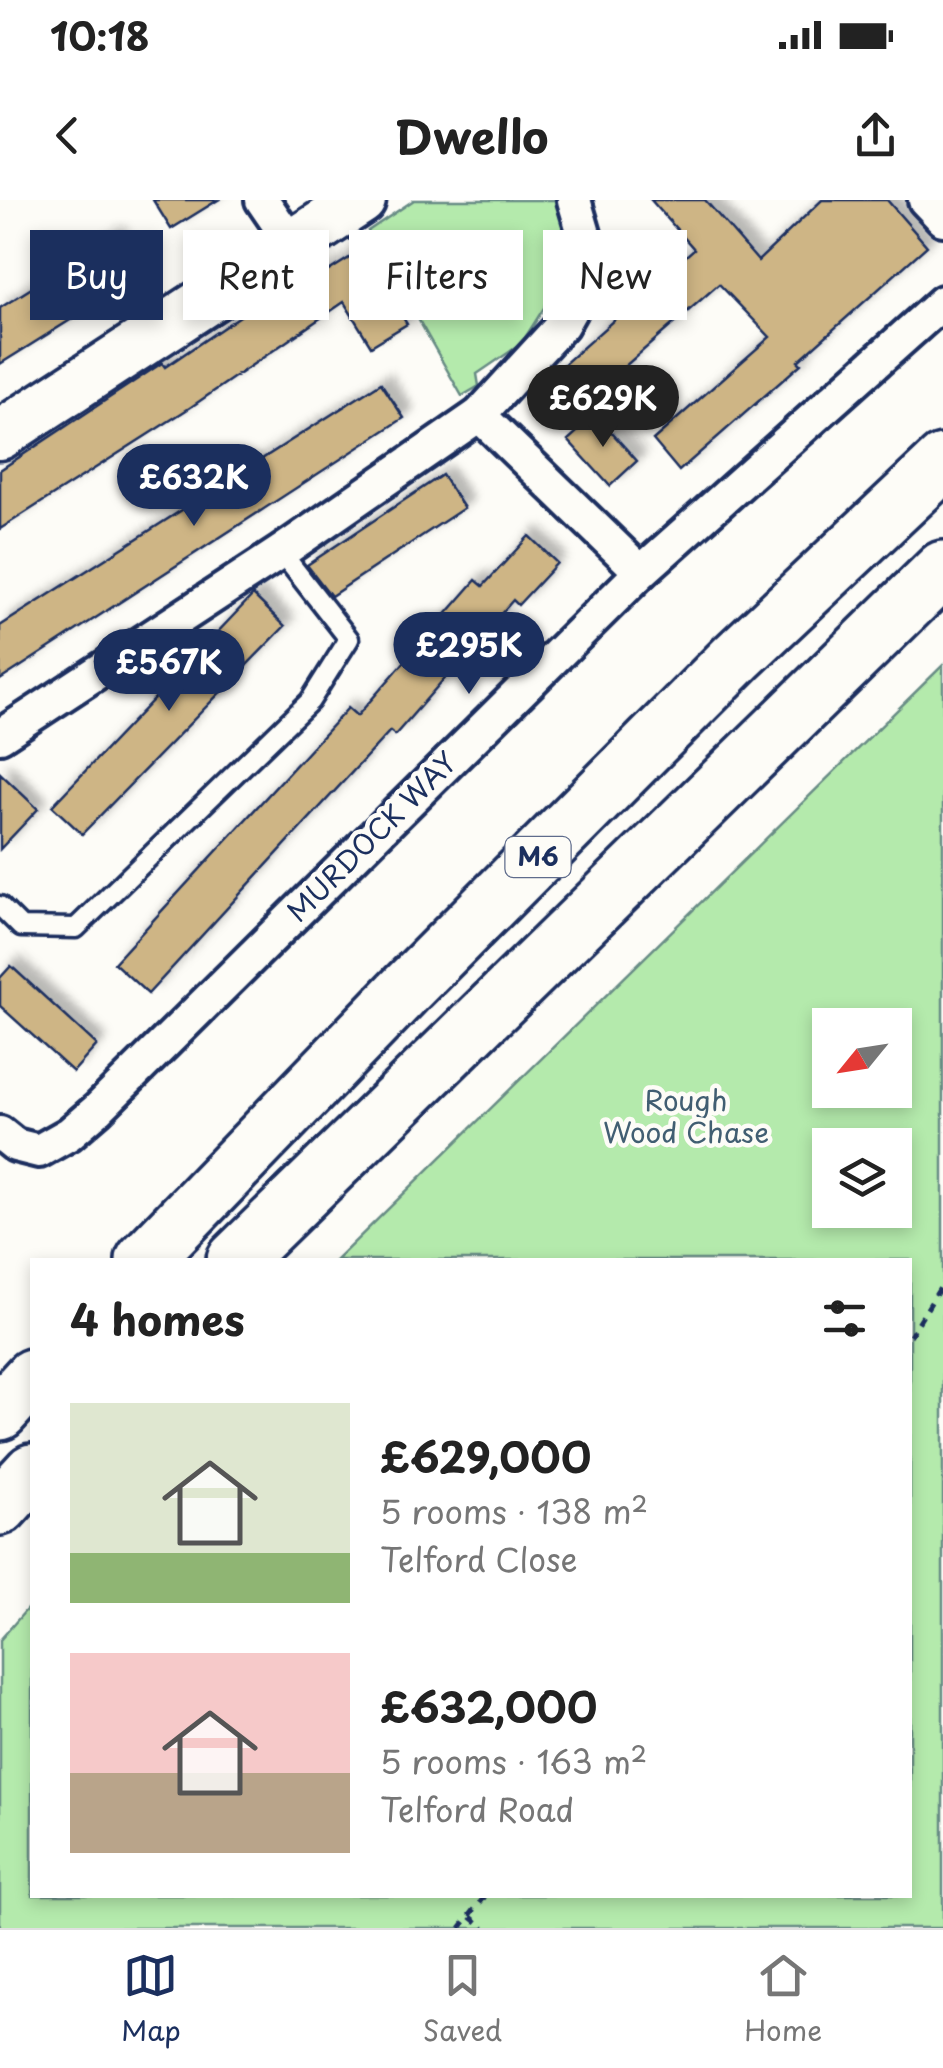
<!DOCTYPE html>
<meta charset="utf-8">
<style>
:root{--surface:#fff;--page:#f6f6f6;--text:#222;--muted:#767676;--line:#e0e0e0;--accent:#1b2f5e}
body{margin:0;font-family:"Playpen Sans",sans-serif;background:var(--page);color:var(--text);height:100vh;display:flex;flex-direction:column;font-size:38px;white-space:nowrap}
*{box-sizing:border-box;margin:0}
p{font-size:32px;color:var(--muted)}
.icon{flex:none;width:55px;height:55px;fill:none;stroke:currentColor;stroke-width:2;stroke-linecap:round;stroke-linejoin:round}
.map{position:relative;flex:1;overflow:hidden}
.panel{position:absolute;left:30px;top:1058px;width:882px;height:640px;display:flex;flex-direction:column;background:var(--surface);border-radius:0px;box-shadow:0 5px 15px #0003}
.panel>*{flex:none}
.guide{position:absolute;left:30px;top:30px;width:885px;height:90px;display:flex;gap:20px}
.needle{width:65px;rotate:240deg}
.buttons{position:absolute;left:812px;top:808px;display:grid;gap:20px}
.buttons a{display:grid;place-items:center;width:100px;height:100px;border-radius:0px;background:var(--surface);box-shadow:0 5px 15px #0003;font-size:50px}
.price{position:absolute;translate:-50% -85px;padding:0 22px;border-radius:35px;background:var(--accent);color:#fff;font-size:32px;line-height:65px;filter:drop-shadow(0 2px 5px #0008)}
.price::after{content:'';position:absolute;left:50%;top:60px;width:30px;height:22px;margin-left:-15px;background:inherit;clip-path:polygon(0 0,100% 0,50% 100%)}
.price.active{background:#222;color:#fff}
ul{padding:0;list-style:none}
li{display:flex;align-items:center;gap:30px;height:250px;padding:0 40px}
li span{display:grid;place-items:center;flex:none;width:280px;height:200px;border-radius:0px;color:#555}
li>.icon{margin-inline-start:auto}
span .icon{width:120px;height:120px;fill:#fffc;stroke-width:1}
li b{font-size:42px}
h2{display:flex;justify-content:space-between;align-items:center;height:120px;padding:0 40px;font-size:42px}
.tag{padding:0 35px;border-radius:0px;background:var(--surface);box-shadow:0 5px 15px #0003;font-size:35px;line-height:90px}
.tag.active{background:var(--accent);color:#fff}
.status{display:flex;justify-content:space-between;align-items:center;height:70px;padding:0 50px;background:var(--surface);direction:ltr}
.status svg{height:28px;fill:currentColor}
header{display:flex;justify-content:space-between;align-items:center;height:130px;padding:0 40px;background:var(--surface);font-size:45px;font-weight:700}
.menu{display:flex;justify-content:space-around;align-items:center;height:140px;border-top:2px solid var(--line);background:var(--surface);font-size:28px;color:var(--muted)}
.menu a{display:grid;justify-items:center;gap:5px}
.menu .active{color:var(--accent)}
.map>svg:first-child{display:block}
.green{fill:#b4eaac;stroke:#688c85;stroke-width:2.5;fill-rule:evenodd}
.building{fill:#ceb585;stroke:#1b2f5e;stroke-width:2.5;filter:url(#shadow)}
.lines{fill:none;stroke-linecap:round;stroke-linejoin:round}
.lane-casing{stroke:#1b2f5e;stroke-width:25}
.street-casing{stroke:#1b2f5e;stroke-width:40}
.secondary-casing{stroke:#1b2f5e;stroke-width:55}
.highway-casing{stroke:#1b2f5e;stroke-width:62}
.path{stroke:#1b2f5e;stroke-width:5;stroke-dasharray:8 8;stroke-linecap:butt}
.lane{stroke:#fdfcf7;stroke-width:18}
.street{stroke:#fdfcf7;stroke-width:32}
.secondary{stroke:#fdfcf7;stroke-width:48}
.highway{stroke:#fdfcf7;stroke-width:55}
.labels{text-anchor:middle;stroke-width:9;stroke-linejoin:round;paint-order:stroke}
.shield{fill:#fdfcf7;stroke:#5f6c8c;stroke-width:2.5}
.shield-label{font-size:25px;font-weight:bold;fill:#1b2f5e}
.street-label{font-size:28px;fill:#1b2f5e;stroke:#fdfcf7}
.park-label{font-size:28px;fill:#415e72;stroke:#fdfcf7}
</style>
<div class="status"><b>10:18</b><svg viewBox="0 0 49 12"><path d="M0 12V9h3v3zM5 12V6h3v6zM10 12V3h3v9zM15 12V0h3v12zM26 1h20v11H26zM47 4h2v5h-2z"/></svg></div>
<header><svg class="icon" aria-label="back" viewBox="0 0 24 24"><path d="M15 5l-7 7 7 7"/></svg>Dwello<svg class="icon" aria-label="share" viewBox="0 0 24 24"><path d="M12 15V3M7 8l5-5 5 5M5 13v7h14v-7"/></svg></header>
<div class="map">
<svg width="943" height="1728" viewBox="0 0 943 1728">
<defs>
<filter id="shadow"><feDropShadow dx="9" dy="-9" stdDeviation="5" flood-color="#0004"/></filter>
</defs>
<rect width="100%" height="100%" fill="#fdfcf7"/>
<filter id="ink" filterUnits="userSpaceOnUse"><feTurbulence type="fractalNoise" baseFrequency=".01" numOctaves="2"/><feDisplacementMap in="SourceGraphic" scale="20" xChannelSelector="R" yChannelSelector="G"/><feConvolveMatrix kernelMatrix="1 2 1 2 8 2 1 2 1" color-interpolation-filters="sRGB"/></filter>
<g filter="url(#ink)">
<g class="green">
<path d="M414 0H557L567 26 565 75 521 144 477 174 479 186 462 196 368 31Z"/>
<path d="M943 465V1728H0V1440L32 1403V1695H910V1060H336ZM895 825V890H830V825ZM895 945V1010H830V945Z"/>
</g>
<g class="building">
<path d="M153 0H218L171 29Z"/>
<path d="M651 0H705L758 61 822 0H887L927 46 798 161 801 164 679 271 653 240 770 137 719 84 591 196 563 165 694 49Z"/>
<path d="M114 36 139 77 0 164V108Z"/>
<path d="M362 50 407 124 371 146 344 102 191 207 0 329V270L162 163 165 167 305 72 311 82Z"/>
<path d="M381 183 404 218 0 480V426Z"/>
<path d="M596 215 637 261 610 286 568 240Z"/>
<path d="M442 275 464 308 331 396 307 365Z"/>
<path d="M529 336 557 363 518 405 513 400 395 535 390 531 148 794 114 763 348 508 357 516 476 380 483 386Z"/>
<path d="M253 395 285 426 82 634 52 606Z"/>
<path d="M0 573 38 609 0 649Z"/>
<path d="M11 766 97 845 73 872 0 806V778Z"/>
</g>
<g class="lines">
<defs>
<path id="lane" d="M0 706 21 727 76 728 310 501 349 439 281 352"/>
<g id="street">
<path d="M262 0 292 44"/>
<path d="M925 0 943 19"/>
<path d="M479 215 641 372"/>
<path d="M0 536 281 352 479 215 562 125 584 86 589 51 574 0"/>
<path d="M0 933 15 945 39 951 69 934 98 909 641 372 943 102"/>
</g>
<path id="secondary" d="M0 235 361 0"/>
<g id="highway">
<path d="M144 1060 407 788 737 457 943 263"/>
<path d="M235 1060 943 369"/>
<path d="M0 1212 32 1177"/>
<path d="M0 1307 32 1272"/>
</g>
</defs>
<use href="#lane" class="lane-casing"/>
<use href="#street" class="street-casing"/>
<use href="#secondary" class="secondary-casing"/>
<use href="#highway" class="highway-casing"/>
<g class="path">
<path d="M910 1136 943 1083"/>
<path d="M471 1717 484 1728"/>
<path d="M460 1728 486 1695"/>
</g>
<use href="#lane" class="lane"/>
<use href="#street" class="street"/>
<use href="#secondary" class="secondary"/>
<use href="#highway" class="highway"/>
</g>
</g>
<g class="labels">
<rect class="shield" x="505.5" y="637" width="65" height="40" rx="8"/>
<g class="shield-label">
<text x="538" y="666">M6</text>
</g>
<g class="street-label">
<text transform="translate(372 637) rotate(-45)" y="10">MURDOCK WAY</text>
</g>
<g class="park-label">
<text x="686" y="911">Rough<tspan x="686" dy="32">Wood Chase</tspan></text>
</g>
</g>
</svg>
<div class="buttons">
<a><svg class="needle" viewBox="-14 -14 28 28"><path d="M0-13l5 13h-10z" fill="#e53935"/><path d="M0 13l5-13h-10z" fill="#767676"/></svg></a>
<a><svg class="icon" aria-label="layers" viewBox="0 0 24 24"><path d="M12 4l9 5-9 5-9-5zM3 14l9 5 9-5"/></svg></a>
</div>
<b class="price active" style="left:603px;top:250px">£629K</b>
<b class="price" style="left:194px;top:329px">£632K</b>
<b class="price" style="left:469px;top:497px">£295K</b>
<b class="price" style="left:169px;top:514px">£567K</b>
<div class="guide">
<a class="tag active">Buy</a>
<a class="tag">Rent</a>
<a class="tag">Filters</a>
<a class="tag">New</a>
</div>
<section class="panel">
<h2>4 homes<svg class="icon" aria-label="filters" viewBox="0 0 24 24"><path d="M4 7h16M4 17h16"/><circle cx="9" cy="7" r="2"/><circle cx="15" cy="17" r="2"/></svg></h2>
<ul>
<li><span style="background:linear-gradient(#dfe7d0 75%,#8fb573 0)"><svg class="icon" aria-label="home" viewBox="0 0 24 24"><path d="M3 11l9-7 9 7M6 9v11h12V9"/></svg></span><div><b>£629,000</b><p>5 rooms · 138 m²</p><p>Telford Close</p></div></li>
<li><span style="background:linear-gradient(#f6c9c9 60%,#b9a48a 0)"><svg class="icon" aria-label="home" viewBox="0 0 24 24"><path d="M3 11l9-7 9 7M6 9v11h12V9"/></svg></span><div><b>£632,000</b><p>5 rooms · 163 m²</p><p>Telford Road</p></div></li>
</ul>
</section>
</div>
<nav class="menu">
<a class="active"><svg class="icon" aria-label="map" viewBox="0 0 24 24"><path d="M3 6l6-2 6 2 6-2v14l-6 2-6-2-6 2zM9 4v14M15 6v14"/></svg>Map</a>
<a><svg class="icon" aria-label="saved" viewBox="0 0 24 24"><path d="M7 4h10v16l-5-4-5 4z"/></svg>Saved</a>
<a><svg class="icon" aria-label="home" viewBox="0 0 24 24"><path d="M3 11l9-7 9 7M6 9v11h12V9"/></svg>Home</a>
</nav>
